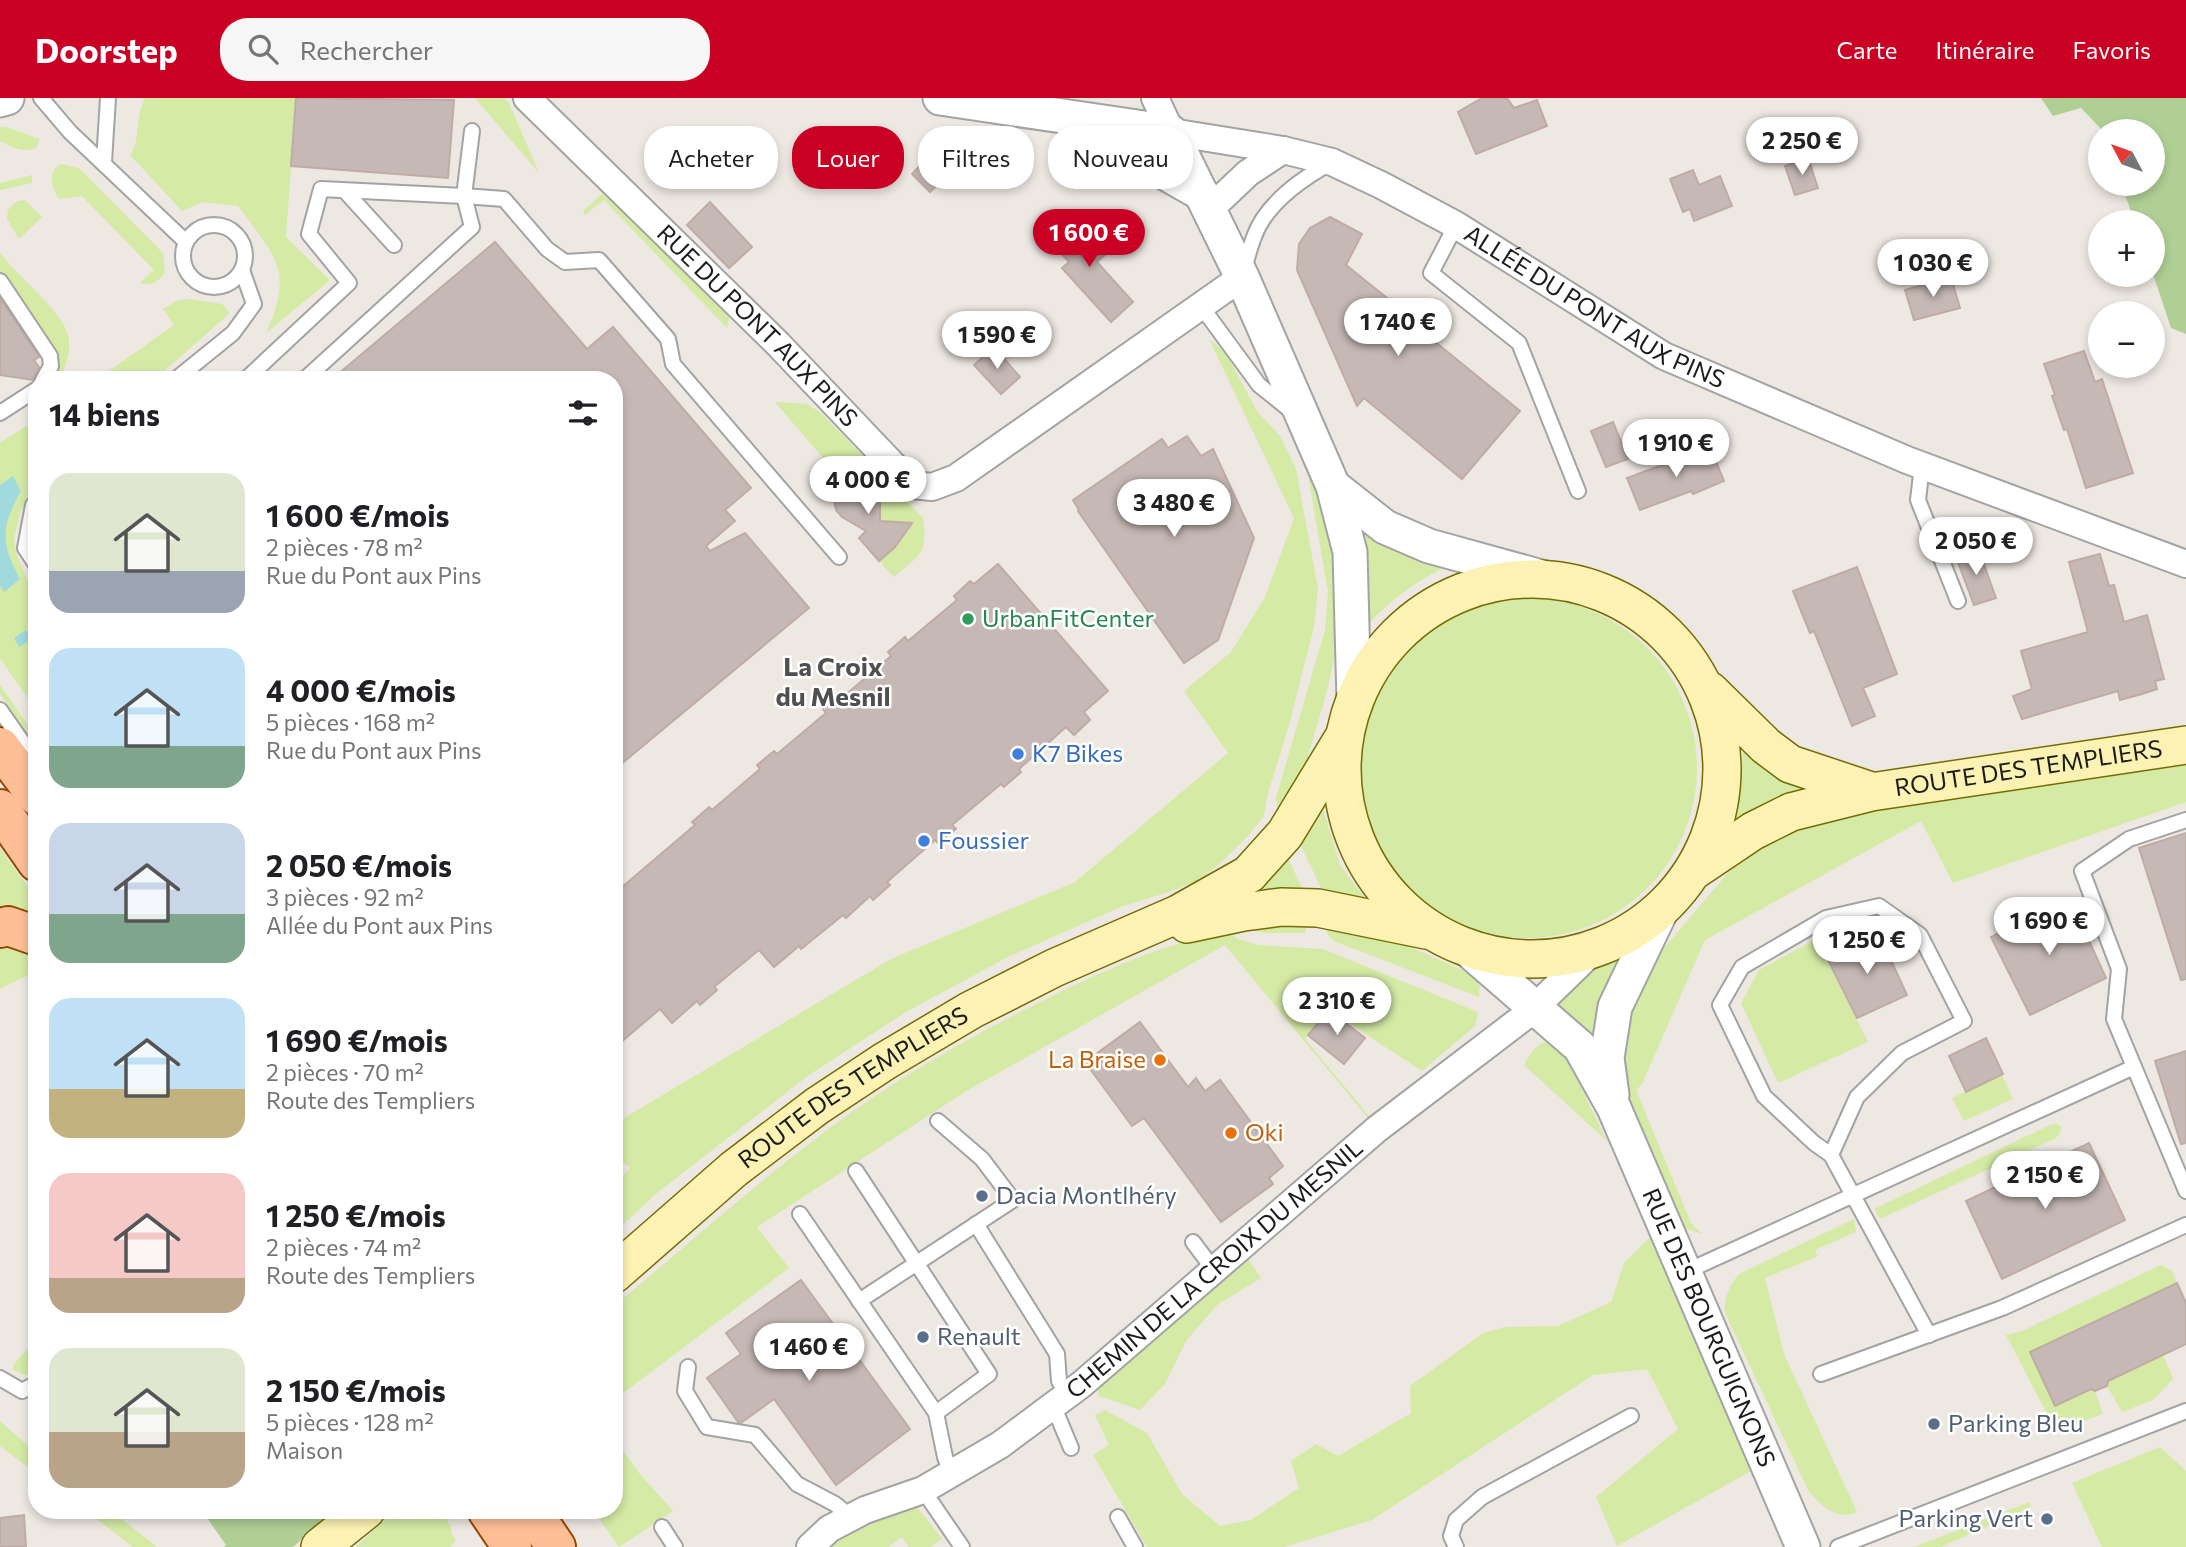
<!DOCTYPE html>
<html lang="fr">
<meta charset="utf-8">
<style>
:root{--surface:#fff;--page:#f6f6f6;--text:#202124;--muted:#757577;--accent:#c90024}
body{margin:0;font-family:Commissioner,sans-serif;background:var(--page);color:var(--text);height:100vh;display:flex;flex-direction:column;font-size:26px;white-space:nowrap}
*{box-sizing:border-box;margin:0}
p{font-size:23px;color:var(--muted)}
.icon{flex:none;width:38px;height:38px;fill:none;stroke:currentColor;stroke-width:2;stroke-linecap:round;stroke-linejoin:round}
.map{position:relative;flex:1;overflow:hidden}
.details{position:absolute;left:28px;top:273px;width:595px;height:1148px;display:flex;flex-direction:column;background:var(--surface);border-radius:28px;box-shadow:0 4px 10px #0003}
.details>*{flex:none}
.top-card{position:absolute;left:644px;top:28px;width:665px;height:63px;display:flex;gap:14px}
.needle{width:46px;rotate:311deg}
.fabs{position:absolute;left:2088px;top:21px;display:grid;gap:14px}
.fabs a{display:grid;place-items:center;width:77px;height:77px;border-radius:50%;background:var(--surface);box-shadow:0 4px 10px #0003;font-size:35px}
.price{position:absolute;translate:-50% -60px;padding:0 16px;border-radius:24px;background:#fff;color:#222;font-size:23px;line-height:46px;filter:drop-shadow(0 2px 4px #0008)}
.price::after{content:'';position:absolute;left:50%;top:42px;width:21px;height:16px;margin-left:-10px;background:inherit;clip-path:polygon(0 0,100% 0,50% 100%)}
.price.active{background:var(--accent);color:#fff}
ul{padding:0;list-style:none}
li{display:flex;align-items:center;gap:21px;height:175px;padding:0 21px}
li span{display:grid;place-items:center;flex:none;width:196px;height:140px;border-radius:21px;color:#555}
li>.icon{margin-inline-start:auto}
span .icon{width:84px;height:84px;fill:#fffc;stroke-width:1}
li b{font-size:30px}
h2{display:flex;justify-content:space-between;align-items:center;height:84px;padding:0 21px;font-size:30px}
.chip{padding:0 24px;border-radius:28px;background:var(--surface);box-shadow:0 4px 10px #0003;font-size:24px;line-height:63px}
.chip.active{background:var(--accent);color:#fff}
header{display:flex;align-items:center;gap:42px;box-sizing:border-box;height:98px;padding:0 35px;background:var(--accent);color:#fff}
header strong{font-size:33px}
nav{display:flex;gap:38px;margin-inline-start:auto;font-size:24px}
.search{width:490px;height:63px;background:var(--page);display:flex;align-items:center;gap:18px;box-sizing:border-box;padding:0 24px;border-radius:28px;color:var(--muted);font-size:26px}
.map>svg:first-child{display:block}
.grass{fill:#d4eaa5}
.forest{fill:#b0cf95}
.water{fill:#a0dadd}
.building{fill:#c6b9b5;stroke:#c0aba4;stroke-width:2}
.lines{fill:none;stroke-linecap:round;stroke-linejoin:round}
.service-casing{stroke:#a3a3a3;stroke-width:18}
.minor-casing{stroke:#a3a3a3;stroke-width:30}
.tertiary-casing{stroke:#a3a3a3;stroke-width:37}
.secondary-casing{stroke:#756c02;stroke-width:40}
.primary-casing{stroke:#954900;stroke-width:42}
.service{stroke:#fff;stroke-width:14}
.minor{stroke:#fff;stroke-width:26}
.tertiary{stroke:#fff;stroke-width:33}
.secondary{stroke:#fbf2b3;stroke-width:37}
.primary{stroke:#febf97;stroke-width:38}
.leisure-dot{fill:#2e9e5b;stroke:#fff;stroke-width:2.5}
.shop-dot{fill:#3f7fe0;stroke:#fff;stroke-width:2.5}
.food-dot{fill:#e8710a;stroke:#fff;stroke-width:2.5}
.service-dot{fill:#5c6f8a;stroke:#fff;stroke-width:2.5}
.labels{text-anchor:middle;stroke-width:5;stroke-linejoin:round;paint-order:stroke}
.street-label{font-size:24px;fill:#1c1c1c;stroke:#fff}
.leisure-label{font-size:24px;fill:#27864d;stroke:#fff;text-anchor:start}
.shop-label{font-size:24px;fill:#366cbe;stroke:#fff;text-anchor:start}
.food-label{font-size:24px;fill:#c56008;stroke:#fff;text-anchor:end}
.service-label{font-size:24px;fill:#4e5e75;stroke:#fff;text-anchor:start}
.neighbourhood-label{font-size:26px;font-weight:bold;fill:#4f4f4f;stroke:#fff}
</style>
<header>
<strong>Doorstep</strong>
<div class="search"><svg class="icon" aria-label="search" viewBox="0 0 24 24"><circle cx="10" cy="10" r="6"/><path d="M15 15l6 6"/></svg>Rechercher</div>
<nav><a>Carte</a><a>Itinéraire</a><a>Favoris</a></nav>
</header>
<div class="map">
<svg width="2186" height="1449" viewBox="0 0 2186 1449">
<rect width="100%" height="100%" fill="#eee8e2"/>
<g class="grass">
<path d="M145 0H296L286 139 330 182 266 235C295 171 275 159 238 108L203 104 182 113 130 57C141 43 134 21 145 0Z"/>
<path d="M433 0H504L509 5 539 75 475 0Z"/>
<path d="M0 29H6L40 41 36 50C22 55 12 49 0 43Z"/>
<path d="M60 66 79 70 163 155 165 174C159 184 151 188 140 185L154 172 82 98 59 101C52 90 47 75 60 66Z"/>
<path d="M32 77V85L0 92V85Z"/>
<path d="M604 94 729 219 727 230 604 102 585 117 583 113Z"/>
<path d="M25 102 42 119 19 141 7 121 8 112 17 103Z"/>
<path d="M0 154C16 178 59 210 67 234 73 250 66 267 60 282H55C60 267 57 257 50 244L0 173Z"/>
<path d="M188 201 222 206 230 215 154 282H85L95 274 99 280 174 227 163 211 176 203Z"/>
<path d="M1209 241 1226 255 1257 313 1280 338 1296 371 1318 490 1314 529 1288 631 1268 695 1264 718 1246 740 1216 769 1199 782 1166 795 1123 808 1006 860 906 914 809 977 657 1095 614 1135V1088L630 1070 614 1056V1026L891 861 1075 784 1228 655 1184 593 1231 554 1265 499 1294 420Z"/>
<path d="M775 304 807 306 820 314 923 420C928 456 920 457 894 479L879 463 895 449 903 426 870 421 876 388C865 379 855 377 843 383Z"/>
<path d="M37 321V387L21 411 14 441 17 458 26 479 37 494V547L26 532 27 544 37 557V614L0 560V488L4 494 7 460 4 440 8 416 21 393 13 378 0 387V345Z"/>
<path d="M1306 365 1318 388 1336 444 1344 517 1326 597 1300 685 1278 715 1276 700 1325 532 1328 494Z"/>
<path d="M1356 411 1451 466C1413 484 1390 503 1361 533Z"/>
<circle cx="1527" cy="670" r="170"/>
<path d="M0 587 37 640V649L0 596Z"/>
<path d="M1744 643 1833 690 1732 736 1738 708Z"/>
<path d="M2186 666V704L1953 785 1921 723 1705 842 1642 986 1636 992 1691 1125 1702 1136 1684 1130 1624 996 1621 955 1641 877 1739 762 1807 719Z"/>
<path d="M1319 698 1340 767 1374 812 1327 802 1297 740Z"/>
<path d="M0 750 37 802V813L33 819 0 816Z"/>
<path d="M1285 754 1307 800 1236 806Z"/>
<path d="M1308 822 1305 835H1264L1241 829Z"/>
<path d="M1325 824 1399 844 1480 880 1479 899 1339 845C1329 841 1325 835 1325 824Z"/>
<path d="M1225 833 1238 841 1259 847 1323 851 1478 914 1475 928 1422 973 1329 912 1305 941 1379 1030 1377 1031 1225 847 968 992 757 1129 789 1170 614 1302V1208C678 1155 740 1099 806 1048 880 990 962 942 1046 901 1104 872 1162 847 1225 833Z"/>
<path d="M0 841 37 854V873L0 891Z"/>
<path d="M1816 841 1868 944 1778 985 1741 905 1759 872Z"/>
<path d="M1631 853 1600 966 1556 908 1601 865Z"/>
<path d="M1552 942 1568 963 1607 1043 1524 967C1531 953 1537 945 1552 942Z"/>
<path d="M2002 977 2013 1001 1964 1023 1952 1000Z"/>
<path d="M2052 1026H2058L2061 1029V1033L2056 1040 1880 1121 1874 1111Z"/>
<path d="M1854 1121 1856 1134 1815 1152 1818 1158 1765 1180 1784 1256 1857 1414C1838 1424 1822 1408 1809 1394L1725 1215C1724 1199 1729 1188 1739 1176Z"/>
<path d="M1651 1138 1753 1372 1617 1448 1596 1399 1678 1331 1647 1271 1593 1277 1372 1422 1284 1449H1147L1093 1357 1109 1347 1095 1317 1105 1312 1147 1335 1182 1396 1220 1428 1251 1422 1299 1390 1291 1363 1316 1346 1338 1358 1411 1315 1410 1288 1483 1235 1505 1229 1558 1228 1611 1204 1624 1165Z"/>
<path d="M1248 1161 1261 1180 1217 1207 1186 1243 1165 1286 1140 1312 1099 1298 1097 1289Z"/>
<path d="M2161 1167 2172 1173 2177 1185 2055 1308 2091 1291 2095 1293 2103 1316 2056 1333 2006 1237 2022 1233Z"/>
<path d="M37 1240V1272L26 1277 13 1272 14 1266Z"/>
<path d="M2163 1257 2173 1281 2153 1302 2122 1314 2107 1288 2108 1283Z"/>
<path d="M0 1323 37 1356V1376L0 1348Z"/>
<path d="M614 1340 639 1375 673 1413 619 1449 593 1412H614Z"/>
<path d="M2160 1349 2186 1373V1449H2102L2072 1385Z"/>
<path d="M2029 1404 2031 1409 1941 1449H1914Z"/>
<path d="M900 1408 918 1410 942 1441 930 1449H909L902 1439 888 1449H824L827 1444Z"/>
<path d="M85 1412H110L157 1449H133Z"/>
<path d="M395 1412H440L451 1429V1435L456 1443 450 1449H356Z"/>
</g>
<g class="forest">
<path d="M2041 0H2186V236L2171 230 2153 176 2152 124H2135L2121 86H2152V33H2103L2081 10 2053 18Z"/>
<path d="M209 1412H226L244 1421 254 1412H335L293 1449H224L226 1447 205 1417Z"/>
</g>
<g class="water">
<path d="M13 378 21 393C1 429 0 444 20 481L4 494 0 488V387Z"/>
<path d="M26 532 37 547V557L27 544 19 549 14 540Z"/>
</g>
<g class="building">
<path d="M296 0 454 2 448 80 291 68Z"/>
<path d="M1482 0H1507L1514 10 1537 2 1547 28 1476 56 1458 14Z"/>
<path d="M931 56 950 74 930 94 912 76Z"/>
<path d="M1808 60 1818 90 1795 97 1785 68Z"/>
<path d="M1693 72 1699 87 1720 78 1732 108 1694 123 1690 111 1683 114 1670 81Z"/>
<path d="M710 104 752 149 729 170 687 127Z"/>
<path d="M1073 119 1106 156 1097 164 1133 204 1111 224 1062 170 1069 164 1048 141Z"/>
<path d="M1330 119 1362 136 1346 167 1387 200 1385 203 1520 313 1462 381 1364 300 1357 308 1297 172 1299 146 1310 130Z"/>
<path d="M495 144 587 251 613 229 751 390 725 412 735 423 706 448 710 453 745 435 809 510 614 672V282H331Z"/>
<path d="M1951 179 1960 210 1914 222 1905 192Z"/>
<path d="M0 200 39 259 34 262 39 269 33 282 0 277Z"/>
<path d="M994 249 1020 279 1001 296 974 267Z"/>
<path d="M2084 253 2095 284 2102 281 2133 375 2086 390 2067 331 2064 332 2052 298 2055 297 2044 266Z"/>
<path d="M1613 324 1628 361 1606 369 1591 333Z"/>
<path d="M1187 338 1201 358 1213 351 1254 440 1218 542 1184 565 1078 413 1079 412 1073 402 1162 341 1168 350Z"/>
<path d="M1710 349 1724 383 1693 396 1691 393 1640 412 1627 380Z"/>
<path d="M859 379 869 382 876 388 880 397V423L912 425 895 449 879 463 859 440 866 433 842 419 836 412 834 402 836 393 842 384Z"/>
<path d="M1978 450 1996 500 1974 507 1956 459Z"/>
<path d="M2100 456 2109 488 2114 487 2124 524 2147 517 2164 581 2155 583 2157 591 2142 596 2120 602 2118 593 2022 621 2013 598 2032 591 2021 553 2088 534 2069 464Z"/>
<path d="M998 466 1108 593 1084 614 1090 622 1074 637 1066 629 1019 671 1021 674 1004 689 1001 686 952 727 956 731 938 745 935 742 887 784 890 787 873 802 870 798 846 820 843 817 801 851 799 848 774 869 759 852 714 889 717 892 700 907 697 903 672 925 660 911 614 950V796L695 727 692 724 709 709 712 712 760 671 757 667 774 653 777 656 826 615 822 610 839 596 843 599 891 558 888 554 905 539 908 543 957 502 954 498 970 483 974 486Z"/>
<path d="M1857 469 1897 576 1863 590 1875 618 1852 628 1814 533 1810 535 1793 493Z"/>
<path d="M2186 735V881L2181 882 2139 750Z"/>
<path d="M2070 801 2106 880 2030 917 1991 839Z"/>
<path d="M1879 836 1907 897 1857 920 1827 860Z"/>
<path d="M1329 912 1365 940 1344 966 1308 937Z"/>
<path d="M1140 924 1188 989 1196 980 1205 993 1220 982 1283 1068 1269 1080 1273 1086 1221 1124 1144 1020 1132 1028 1085 964Z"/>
<path d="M1986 940 2003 976 1966 994 1949 958Z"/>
<path d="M2186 953V1045L2181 1046 2155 963Z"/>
<path d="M2089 1045 2125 1122 2002 1181 1966 1103Z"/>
<path d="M801 1182 910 1331 836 1387 774 1301 741 1325 738 1324 707 1280 741 1256 726 1235Z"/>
<path d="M2177 1185 2186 1205V1246L2108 1283 2107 1288 2095 1293 2091 1291 2055 1308 2030 1254Z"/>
<path d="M24 1417 26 1449H0V1420Z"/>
</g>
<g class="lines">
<defs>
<g id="service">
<path d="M41 0 70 34 186 144"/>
<path d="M472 33 464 98 504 101 547 151 565 164 599 162 668 241 673 266 839 459"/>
<path d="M104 64 108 0"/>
<path d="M345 93 394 147"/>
<circle cx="214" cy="158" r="31"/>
<path d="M1456 127 1431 175 1519 245 1578 393"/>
<path d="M1244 171C1247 161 1250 149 1254 139 1266 105 1301 81 1332 64"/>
<path d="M0 183 50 258 51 268 43 282"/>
<path d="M1201 208 1259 287 1290 312"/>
<path d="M175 282 233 235 254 206 242 172"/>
<path d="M245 282 349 185 309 136 321 91 464 98 472 129 304 282"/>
<path d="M0 315 37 291"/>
<path d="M1922 368 1918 402 1958 503"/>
<path d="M37 403 33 407 25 450 37 468"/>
<path d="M0 612 37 665"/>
<path d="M2186 722 2129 741 2082 773 2119 871 2114 921 2186 1093"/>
<path d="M1831 1057 1857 999 1902 955 1964 923 1920 837 1879 808 1826 820 1742 869 1720 907 1764 998 1814 1045 1831 1057 1929 1237"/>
<path d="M856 1073 989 1276 936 1315"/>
<path d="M800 1116 936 1315 945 1359 951 1375"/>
<path d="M976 1126 1057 1256 1059 1283 1068 1297"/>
<path d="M1193 1144 1214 1172"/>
<path d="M1685 1174 2134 969"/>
<path d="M859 1203 1013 1102 982 1061 938 1023"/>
<path d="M688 1269 685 1293 707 1329 755 1337 797 1386 835 1406 851 1419"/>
<path d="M1821 1276 2002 1210 2186 1127"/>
<path d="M0 1280 22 1293 37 1285"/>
<path d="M1053 1307 1071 1350"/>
<path d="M923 1392 962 1449"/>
<path d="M1118 1419 1135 1449"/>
<path d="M662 1429 675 1449"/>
<path d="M1456 1449 1451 1438 1456 1422 1482 1399 1631 1318"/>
<path d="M1838 1449 2186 1313"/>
</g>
<g id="minor">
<path id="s1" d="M527 0 778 246 912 387 932 389 956 380 1242 179"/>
<path id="s2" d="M1155 0 1171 34 1283 52 1332 64 1381 87 1456 127 1664 258 1907 362 2186 466"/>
<path d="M1210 111 1248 75 1283 52"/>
<path id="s3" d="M810 1449 829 1431 865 1412 923 1392 1000 1347 1082 1286 1377 1031 1529 915 1594 852"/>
</g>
<g id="tertiary">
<path d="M940 0 1171 34 1242 179 1333 388 1350 454 1354 603"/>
<path d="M0 2 7 0"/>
<path d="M1082 28 1202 96"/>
<path d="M1333 388 1385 429 1429 448 1545 480"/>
<path id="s4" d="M1466 850 1580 949 1614 1010 1803 1449"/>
<path d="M1612 997 1607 960 1615 909 1662 811"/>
</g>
<g id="secondary">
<circle cx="1532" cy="671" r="190"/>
<path d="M1710 593 1766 648 1790 666 1871 693"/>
<path id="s5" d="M1695 772 1753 733 1791 714 1871 694 2186 647"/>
<path d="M1187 826 1244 814 1281 809 1318 810 1426 832"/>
<path id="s6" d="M614 1176 734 1071 817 1008 885 963 971 912 1054 870 1178 816 1249 776 1285 736 1342 642"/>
<path d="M320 1449 366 1412"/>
</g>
<g id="primary">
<path d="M0 649 37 698"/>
<path d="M0 711 37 764"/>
<path d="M0 830 8 828 37 838"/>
<path d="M487 1412 512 1449"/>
<path d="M531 1412 556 1449"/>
</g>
</defs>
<use href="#service" class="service-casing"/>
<use href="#minor" class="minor-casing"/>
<use href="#tertiary" class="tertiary-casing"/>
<use href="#secondary" class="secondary-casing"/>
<use href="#primary" class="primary-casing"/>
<use href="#service" class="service"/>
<use href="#minor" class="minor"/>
<use href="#tertiary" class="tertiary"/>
<use href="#secondary" class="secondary"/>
<use href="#primary" class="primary"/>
</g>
<circle class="leisure-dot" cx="968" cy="521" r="7"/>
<g class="shop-dot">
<circle cx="1018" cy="656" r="7"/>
<circle cx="924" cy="743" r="7"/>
</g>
<g class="food-dot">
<circle cx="1160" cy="962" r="7"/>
<circle cx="1231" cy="1035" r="7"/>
</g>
<g class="service-dot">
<circle cx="982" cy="1098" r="7"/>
<circle cx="923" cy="1239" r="7"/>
<circle cx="1934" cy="1326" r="7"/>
<circle cx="2047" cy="1421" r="7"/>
</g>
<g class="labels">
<g class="street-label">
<text dy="8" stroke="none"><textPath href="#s2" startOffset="502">ALLÉE DU PONT AUX PINS</textPath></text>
<text dy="8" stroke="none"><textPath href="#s1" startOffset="324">RUE DU PONT AUX PINS</textPath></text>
<text dy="8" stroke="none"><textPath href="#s5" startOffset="354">ROUTE DES TEMPLIERS</textPath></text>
<text dy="8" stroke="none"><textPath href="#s6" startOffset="304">ROUTE DES TEMPLIERS</textPath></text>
<text dy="8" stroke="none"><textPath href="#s3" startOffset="495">CHEMIN DE LA CROIX DU MESNIL</textPath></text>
<text dy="8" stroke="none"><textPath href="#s4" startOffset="460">RUE DES BOURGUIGNONS</textPath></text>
</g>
<g class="leisure-label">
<text x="982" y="529">UrbanFitCenter</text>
</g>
<g class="shop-label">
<text x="1032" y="664">K7 Bikes</text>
<text x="938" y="751">Foussier</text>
</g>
<g class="food-label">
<text x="1146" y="970">La Braise</text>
<text x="1245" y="1043" text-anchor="start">Oki</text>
</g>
<g class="service-label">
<text x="996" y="1106">Dacia Montlhéry</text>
<text x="937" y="1247">Renault</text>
<text x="1948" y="1334">Parking Bleu</text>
<text x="2033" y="1429" text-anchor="end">Parking Vert</text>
</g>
<g class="neighbourhood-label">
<text x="833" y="578">La Croix<tspan x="833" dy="30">du Mesnil</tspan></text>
</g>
</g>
</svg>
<div class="fabs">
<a><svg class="needle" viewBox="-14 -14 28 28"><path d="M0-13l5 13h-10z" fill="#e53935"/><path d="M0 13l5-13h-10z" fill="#757577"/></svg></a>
<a>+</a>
<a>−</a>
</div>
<b class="price" style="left:1802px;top:79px">2 250 €</b>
<b class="price active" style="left:1089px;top:171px">1 600 €</b>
<b class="price" style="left:1933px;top:201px">1 030 €</b>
<b class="price" style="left:1398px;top:260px">1 740 €</b>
<b class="price" style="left:997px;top:273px">1 590 €</b>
<b class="price" style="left:1676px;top:381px">1 910 €</b>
<b class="price" style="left:868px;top:418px">4 000 €</b>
<b class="price" style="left:1174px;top:441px">3 480 €</b>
<b class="price" style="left:1976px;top:479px">2 050 €</b>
<b class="price" style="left:2049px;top:859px">1 690 €</b>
<b class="price" style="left:1867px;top:878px">1 250 €</b>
<b class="price" style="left:1337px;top:939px">2 310 €</b>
<b class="price" style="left:2045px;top:1113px">2 150 €</b>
<b class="price" style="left:809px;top:1285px">1 460 €</b>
<div class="top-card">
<a class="chip">Acheter</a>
<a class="chip active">Louer</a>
<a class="chip">Filtres</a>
<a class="chip">Nouveau</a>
</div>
<section class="details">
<h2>14 biens<svg class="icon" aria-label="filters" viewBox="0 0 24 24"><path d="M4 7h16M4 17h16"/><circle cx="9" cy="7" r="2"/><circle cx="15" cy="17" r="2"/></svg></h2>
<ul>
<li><span style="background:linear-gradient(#dfe7d0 70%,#9aa5b1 0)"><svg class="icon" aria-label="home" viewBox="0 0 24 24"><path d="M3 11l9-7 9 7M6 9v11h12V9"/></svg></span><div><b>1 600 €/mois</b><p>2 pièces · 78 m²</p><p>Rue du Pont aux Pins</p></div></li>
<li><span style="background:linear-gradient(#bfe0f5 70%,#7fa58c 0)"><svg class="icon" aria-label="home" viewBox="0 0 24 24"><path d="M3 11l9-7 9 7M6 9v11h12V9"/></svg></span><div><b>4 000 €/mois</b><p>5 pièces · 168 m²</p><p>Rue du Pont aux Pins</p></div></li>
<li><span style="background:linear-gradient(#c9d6e8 65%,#7fa58c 0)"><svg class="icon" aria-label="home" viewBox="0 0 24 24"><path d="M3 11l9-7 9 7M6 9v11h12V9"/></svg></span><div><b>2 050 €/mois</b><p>3 pièces · 92 m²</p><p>Allée du Pont aux Pins</p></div></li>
<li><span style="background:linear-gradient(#bfe0f5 65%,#c2b280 0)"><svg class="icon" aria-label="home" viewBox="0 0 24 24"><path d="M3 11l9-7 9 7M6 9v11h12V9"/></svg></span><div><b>1 690 €/mois</b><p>2 pièces · 70 m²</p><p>Route des Templiers</p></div></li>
<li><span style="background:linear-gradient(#f6c9c9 75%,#b9a48a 0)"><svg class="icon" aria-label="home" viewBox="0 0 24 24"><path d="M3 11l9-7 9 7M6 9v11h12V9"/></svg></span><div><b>1 250 €/mois</b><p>2 pièces · 74 m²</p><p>Route des Templiers</p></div></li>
<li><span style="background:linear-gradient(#dfe7d0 60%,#b9a48a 0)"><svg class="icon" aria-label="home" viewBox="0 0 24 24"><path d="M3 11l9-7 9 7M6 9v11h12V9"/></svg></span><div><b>2 150 €/mois</b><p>5 pièces · 128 m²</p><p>Maison</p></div></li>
</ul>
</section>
</div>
